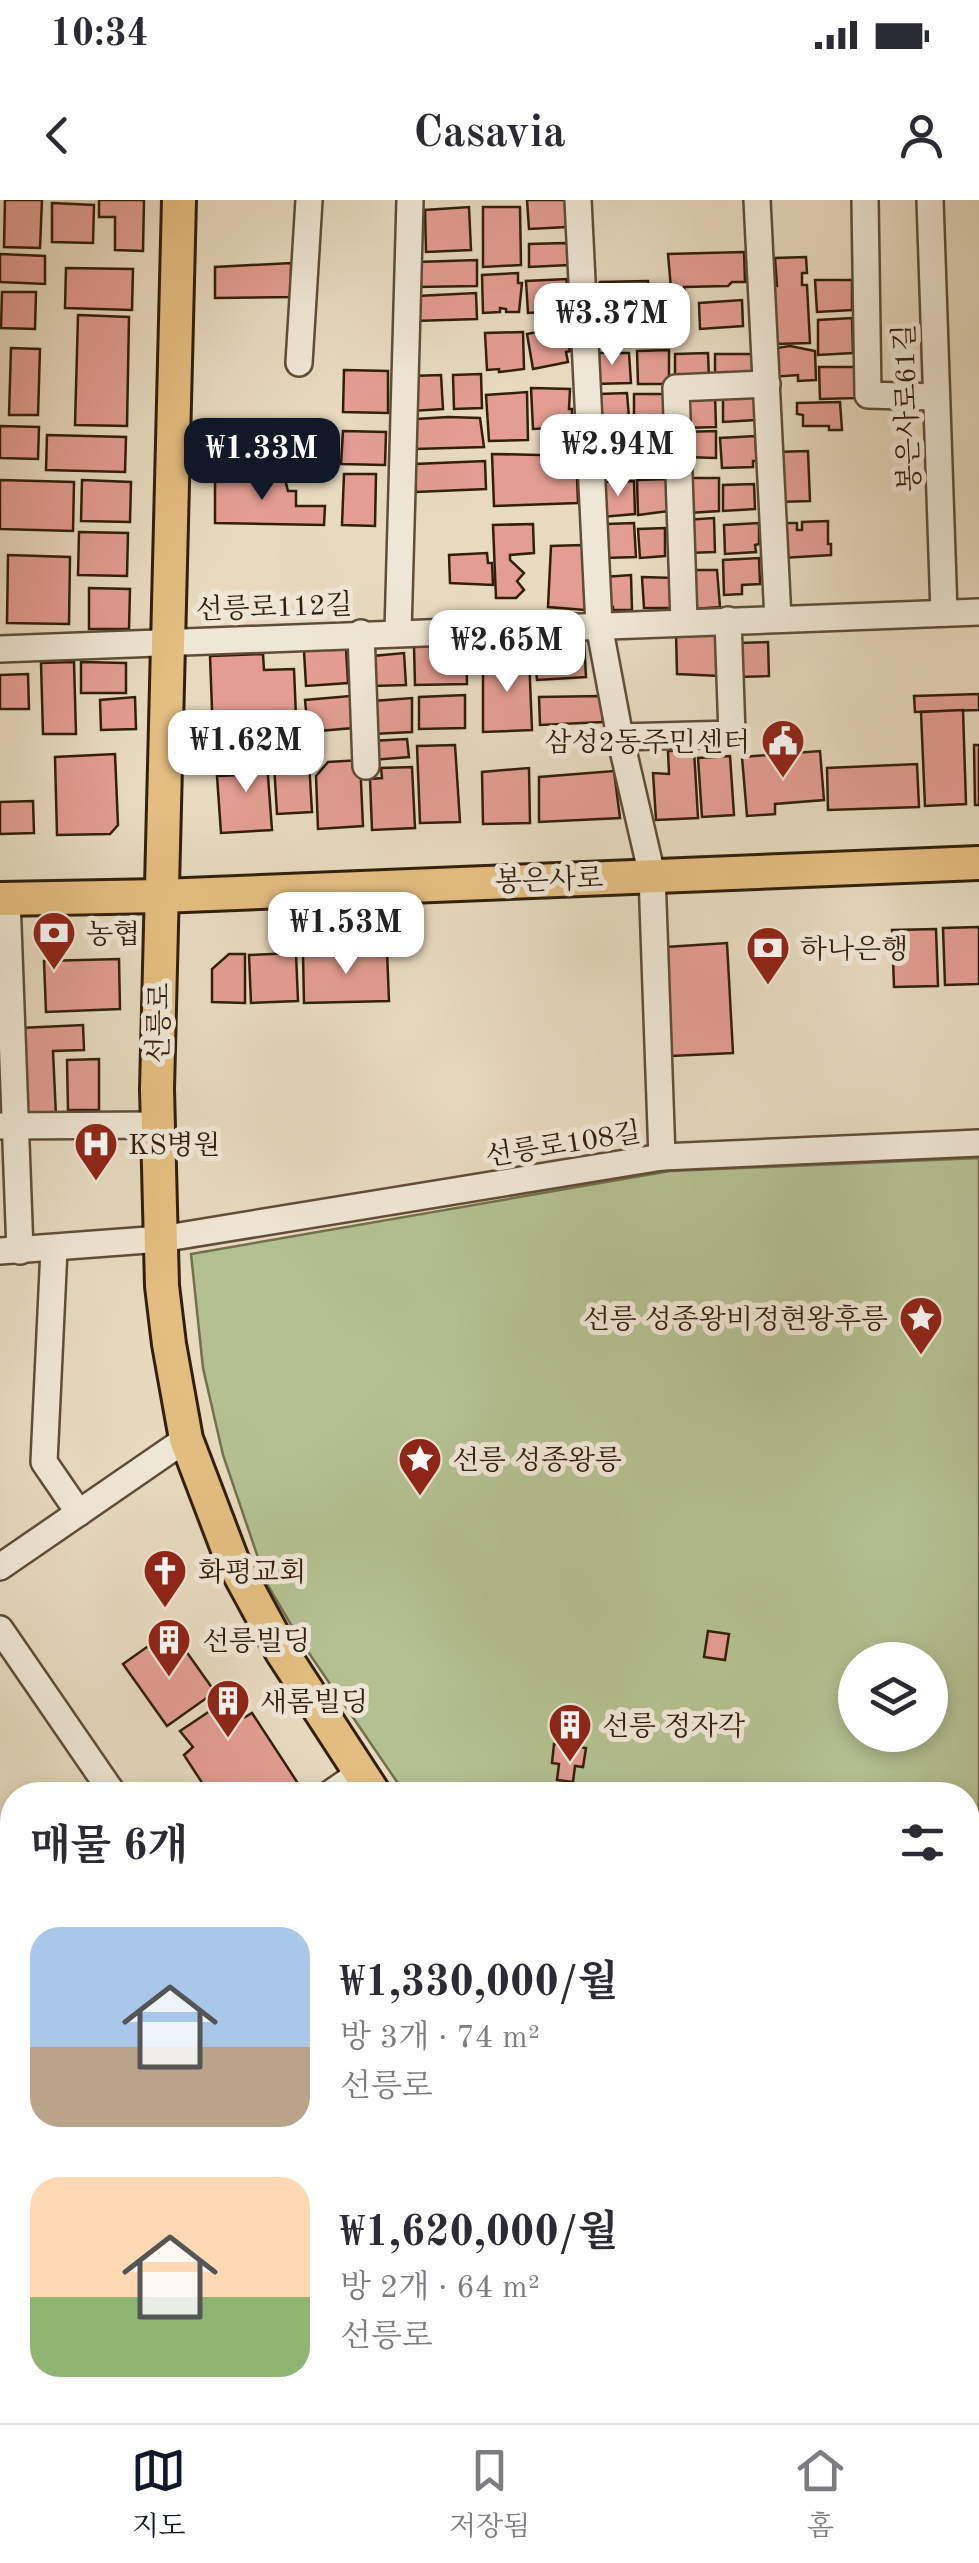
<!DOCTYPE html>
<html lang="ko">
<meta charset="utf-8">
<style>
:root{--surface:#fff;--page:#f2f2f3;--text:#2b2b33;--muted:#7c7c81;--line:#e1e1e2;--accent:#111827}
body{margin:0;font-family:"Old Standard TT","Noto Serif KR",serif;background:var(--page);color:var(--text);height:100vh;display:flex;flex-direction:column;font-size:38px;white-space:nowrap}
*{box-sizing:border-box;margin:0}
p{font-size:32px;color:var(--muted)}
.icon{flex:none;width:55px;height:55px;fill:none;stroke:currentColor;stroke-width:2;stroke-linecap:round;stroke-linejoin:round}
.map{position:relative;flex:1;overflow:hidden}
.side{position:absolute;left:0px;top:1582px;width:980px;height:642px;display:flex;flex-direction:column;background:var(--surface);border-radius:40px 40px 0 0;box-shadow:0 5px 15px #0003}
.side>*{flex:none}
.buttons{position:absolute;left:838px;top:1442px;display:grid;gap:20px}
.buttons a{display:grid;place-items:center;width:110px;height:110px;border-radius:50%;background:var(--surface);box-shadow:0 5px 15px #0003;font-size:50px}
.price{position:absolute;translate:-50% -85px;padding:0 22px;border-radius:20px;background:#fff;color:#222;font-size:32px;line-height:65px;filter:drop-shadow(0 2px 5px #0008)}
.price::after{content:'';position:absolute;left:50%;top:60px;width:30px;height:22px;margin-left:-15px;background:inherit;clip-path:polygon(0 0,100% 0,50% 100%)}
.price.on{background:var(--accent);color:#fff}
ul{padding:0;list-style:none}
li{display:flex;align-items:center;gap:30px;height:250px;padding:0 30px}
li span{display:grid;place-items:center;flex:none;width:280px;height:200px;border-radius:30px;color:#555}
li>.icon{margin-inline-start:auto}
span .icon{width:120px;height:120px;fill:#fffc;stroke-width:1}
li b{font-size:42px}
h2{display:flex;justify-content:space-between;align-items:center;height:120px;padding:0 30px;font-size:42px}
.status{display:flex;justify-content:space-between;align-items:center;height:70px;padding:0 50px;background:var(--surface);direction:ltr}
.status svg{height:28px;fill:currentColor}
header{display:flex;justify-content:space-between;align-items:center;height:130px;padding:0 30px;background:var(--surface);font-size:45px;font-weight:700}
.tab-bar{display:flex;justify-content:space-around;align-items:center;height:140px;border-top:2px solid var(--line);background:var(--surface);font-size:28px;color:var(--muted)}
.tab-bar a{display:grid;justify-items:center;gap:5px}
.tab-bar .on{color:var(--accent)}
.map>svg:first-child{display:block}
.green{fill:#b4c092;stroke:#73704e;stroke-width:2.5;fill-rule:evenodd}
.building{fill:#e39d92;stroke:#321f0a;stroke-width:2.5}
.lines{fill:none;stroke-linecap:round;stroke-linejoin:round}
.minor-casing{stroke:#5f4e37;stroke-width:30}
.major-casing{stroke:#321f0a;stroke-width:38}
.minor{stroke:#efe7d5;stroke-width:25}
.major{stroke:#e4bd80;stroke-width:32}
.labels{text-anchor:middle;stroke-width:10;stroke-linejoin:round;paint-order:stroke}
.street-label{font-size:28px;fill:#321f0a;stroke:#efe7d5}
.poi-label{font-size:28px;fill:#321f0a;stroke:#efe7d5;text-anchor:start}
</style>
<div class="status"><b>10:34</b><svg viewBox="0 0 49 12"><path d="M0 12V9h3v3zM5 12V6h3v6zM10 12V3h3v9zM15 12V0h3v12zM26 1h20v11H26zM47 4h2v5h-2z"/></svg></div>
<header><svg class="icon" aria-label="back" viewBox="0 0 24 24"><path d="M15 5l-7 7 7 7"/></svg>Casavia<svg class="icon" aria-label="person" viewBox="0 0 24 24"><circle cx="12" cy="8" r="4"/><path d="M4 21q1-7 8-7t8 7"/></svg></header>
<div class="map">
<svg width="979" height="2223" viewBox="0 0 979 2223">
<rect width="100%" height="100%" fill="#e7dabf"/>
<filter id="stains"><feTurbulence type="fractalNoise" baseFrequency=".002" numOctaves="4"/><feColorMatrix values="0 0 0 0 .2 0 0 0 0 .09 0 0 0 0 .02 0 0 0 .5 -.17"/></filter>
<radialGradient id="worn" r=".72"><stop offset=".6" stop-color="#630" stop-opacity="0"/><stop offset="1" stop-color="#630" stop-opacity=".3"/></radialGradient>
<path class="green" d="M979 958V2083L968 2077V1595H406L300 1440 267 1384 223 1255 203 1168 191 1054 670 971ZM855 1460H930V1535H855Z"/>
<g class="building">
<path d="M5 0H42L40 48 4 47Z"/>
<path d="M99 0H144L143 51 115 50V17H99Z"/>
<path d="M527 0H566L567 27 529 29Z"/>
<path d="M52 3 94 5 93 43 52 42Z"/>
<path d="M469 7 471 50 426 52 425 10Z"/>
<path d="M483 7H520L521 65 483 67Z"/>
<path d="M565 43 569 47V65L529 67V44Z"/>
<path d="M744 52 745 82H732L728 86 684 87 686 101 678 102 680 122H664L663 127H598L597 86 600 82 648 81 649 90H656L655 86 671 89 668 54Z"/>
<path d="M0 54 45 56V84L0 82Z"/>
<path d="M806 57 807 73H802V85H807L810 143 775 144 773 86H777L775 58Z"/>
<path d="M477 60V86L417 87V62Z"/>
<path d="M291 63V97L215 98V67Z"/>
<path d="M66 68 133 69 132 110 65 108Z"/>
<path d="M518 73V83H522L519 112H506V109L500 108V112L483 113 482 75Z"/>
<path d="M567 79 565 112 543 109 544 112 528 113 526 81Z"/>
<path d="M815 80H852V110L817 112Z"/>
<path d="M2 92H36L35 129 1 128Z"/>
<path d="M476 93 477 119 415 121 417 96Z"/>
<path d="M742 100 743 126 700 129 699 103Z"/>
<path d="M78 115 129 117 127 226 75 225Z"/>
<path d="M852 118 853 153 818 155V120Z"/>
<path d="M562 127 563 134 567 133 570 151 566 152 568 162 533 169 527 134Z"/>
<path d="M523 132 524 169 499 172V169L487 170 485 133Z"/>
<path d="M790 146 815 151 816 180 798 181V175L772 177 770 149Z"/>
<path d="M11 148 40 149 38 215H9Z"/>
<path d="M669 150V178L665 184H638L637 151Z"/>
<path d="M595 153H629L631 183 595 184Z"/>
<path d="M708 153 709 179 675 180V154Z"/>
<path d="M715 154H753L754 169 749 177 715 179Z"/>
<path d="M819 167H856L857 198 820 199Z"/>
<path d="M344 170 388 171V213L343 212Z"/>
<path d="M481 174 482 208 454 209 453 175Z"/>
<path d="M441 175 443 209 411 211 410 176Z"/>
<path d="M531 188 570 189 569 209H572V227L533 229Z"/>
<path d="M723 191 755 197 756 220 723 222Z"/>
<path d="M527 192 528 240 489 241 486 195Z"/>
<path d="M627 193 630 230 598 232 599 194Z"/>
<path d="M634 194H664L665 230H634Z"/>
<path d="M715 194 716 227 684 228 689 199Z"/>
<path d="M840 202 842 230H829V226H803V215L797 214V203Z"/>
<path d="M448 217 480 218 484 247 415 249 416 219Z"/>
<path d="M0 226 39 227 38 259 0 258Z"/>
<path d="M343 231 386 232 385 265 341 264Z"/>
<path d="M716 231V258L683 257V232Z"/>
<path d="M47 235 126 237 125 272 46 270Z"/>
<path d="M666 236 667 272 636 273 635 238Z"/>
<path d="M755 236 757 261H753V267L722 268 720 238Z"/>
<path d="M627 239 625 273 598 274 594 241Z"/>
<path d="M576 251 578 303 494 306 492 254 540 255Z"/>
<path d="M808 251 810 301 777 302 775 252Z"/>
<path d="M485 261 486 289 416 292 415 264Z"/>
<path d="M344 274H376L375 326 342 325Z"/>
<path d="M215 278 285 279 288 291H296V306H325L324 325 215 323Z"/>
<path d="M688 278H719V311L689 313Z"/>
<path d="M667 279 669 311 638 315 637 280Z"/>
<path d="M0 280 74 282 73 331 0 329Z"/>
<path d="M82 280 131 282 130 322 81 321Z"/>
<path d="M634 281 635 314 602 317 601 282Z"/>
<path d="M754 284 755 309 723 311V285Z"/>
<path d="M714 318 715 352 686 353 685 320Z"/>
<path d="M828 321V344H831V355L782 358 781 323H797V330H802V322Z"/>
<path d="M634 323 636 357 604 358 606 324Z"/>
<path d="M759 323V344L755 345 756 352 725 354 724 325Z"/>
<path d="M533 324 534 353 510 355V360L524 373 517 381 524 390 516 398H496L493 325Z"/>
<path d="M665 328V356L640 358 638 329Z"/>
<path d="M79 332 128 333 127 376 78 375Z"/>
<path d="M582 345 585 410 548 407 551 346Z"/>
<path d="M487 353 488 363H492L493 385 450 383 449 355Z"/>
<path d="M8 355 70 357 69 424 7 423Z"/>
<path d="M759 358 760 384 742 385V394L724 395 723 360Z"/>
<path d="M697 370H717L720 407 694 409 689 373Z"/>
<path d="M631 375 632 410H613V407H609L604 377Z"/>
<path d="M642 377 674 378 673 404 670 408H644Z"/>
<path d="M89 388 130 389 129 429H89Z"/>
<path d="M676 432 719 433V476L677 474Z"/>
<path d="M584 440 586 477 537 480 534 446Z"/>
<path d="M768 442 769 476 738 477 737 443Z"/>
<path d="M466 445 467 484 415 485 414 446Z"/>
<path d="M346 448 348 483 306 486 304 451Z"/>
<path d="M404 453 406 485 373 486V456Z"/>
<path d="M263 454 264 470 294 469 296 516 265 517V534L213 536 210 456Z"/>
<path d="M529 456 532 530 483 532V462Z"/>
<path d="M74 462 76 534H43L41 463Z"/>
<path d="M81 462 126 463V493H81Z"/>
<path d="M28 474 29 509H0V475Z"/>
<path d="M979 494V510L915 512 914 496Z"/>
<path d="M465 495V528L419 529V497Z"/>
<path d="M350 496 353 528 308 532 305 500Z"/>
<path d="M601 496 603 522 540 525 539 497Z"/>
<path d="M135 497 136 529 101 530 100 500Z"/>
<path d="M412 498V532L372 534 373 501Z"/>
<path d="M963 510 966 604 925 606 921 512Z"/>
<path d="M407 539 409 557 372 560 371 541Z"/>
<path d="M308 545 312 612 277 614 273 547Z"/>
<path d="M455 545 460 622 420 623 417 546Z"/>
<path d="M974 545H979V605H975Z"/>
<path d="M266 549 272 630 221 633 217 576 239 575 238 551Z"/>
<path d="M694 550 698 618 656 620 653 573 669 574 668 551Z"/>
<path d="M820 551 824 600 775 604V614L747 616 742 557Z"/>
<path d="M115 554 118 625 110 634 57 635 55 557Z"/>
<path d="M730 556 734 615 702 617 698 558Z"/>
<path d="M360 560 363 626 318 629 316 576 328 562Z"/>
<path d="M917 564 919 607 828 610 827 568Z"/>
<path d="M412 567 415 628 372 630 370 579 382 578 381 568Z"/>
<path d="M529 568 530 623 483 624 482 572Z"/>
<path d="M614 571 620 618 539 622V577Z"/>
<path d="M33 601 34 633 0 634V602Z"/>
<path d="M979 727V784L945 785 943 728Z"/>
<path d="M936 729 938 786 894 787 892 730Z"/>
<path d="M727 743 733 853 671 856 666 747Z"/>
<path d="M387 751 389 801 304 803 303 754Z"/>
<path d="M296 753 298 801 251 803 249 755Z"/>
<path d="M229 754H245V803L212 802V769Z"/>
<path d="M119 759 120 809 46 812 44 761Z"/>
<path d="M83 825 84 850 53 851 56 916 24 917 20 828Z"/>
<path d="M99 859V910H68L67 860Z"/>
<path d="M171 1430 215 1492 167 1526 123 1464Z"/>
<path d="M708 1431 729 1434 725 1460 704 1457Z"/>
<path d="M231 1497 245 1517 252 1513 301 1588 290 1595H210L184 1555 193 1547 180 1531Z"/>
<path d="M554 1544 586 1548 583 1567 575 1566 573 1582 557 1580 559 1564 552 1563Z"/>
<path d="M11 1847 12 1897 0 1905V1854Z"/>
<path d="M0 1950 12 1968V1993L0 2002Z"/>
<path d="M968 1996 979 2002 978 2026 968 2020Z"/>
<path d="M1 2039 12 2042V2088L6 2093 0 2088Z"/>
<path d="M968 2179 979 2184V2223H837L834 2212H968Z"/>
<path d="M12 2180V2212H21L12 2220 0 2213V2201Z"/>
<path d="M60 2212H99L100 2214 87 2223H68Z"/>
<path d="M209 2212H252L238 2223H216Z"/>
<path d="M286 2212H321L328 2223H293Z"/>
<path d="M621 2212H715L718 2219 707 2223H626Z"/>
</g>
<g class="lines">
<defs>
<g id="minor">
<path d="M578 0 599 425 620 537 652 675 662 957"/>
<path d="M757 0 778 419"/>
<path d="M865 0 868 195 935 197"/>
<path d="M930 0 944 413"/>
<path d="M299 163 309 0"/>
<path d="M684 421 676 188 767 184"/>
<path d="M398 432 410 0"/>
<path d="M361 433 366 566"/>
<path d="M0 449 979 412"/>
<path d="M620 537 732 534 728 420"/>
<path d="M7 699 20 1051"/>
<path d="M0 926 157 925"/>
<path d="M54 1049 44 1262 79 1313"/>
<path d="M0 1051 161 1039 662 957 979 943"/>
<path d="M0 1367 186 1239"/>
<path d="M0 1429 114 1595"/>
<path d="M328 1595 360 1573"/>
<path d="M0 1812 12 1830"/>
<path d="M0 1925 12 1944"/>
<path d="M968 2085 979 2091"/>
<path d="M199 2212 206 2223"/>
<path d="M276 2212 283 2223"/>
<path d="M413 2212 421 2223"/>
<path d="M551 2212 559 2223"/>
<path d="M25 2223 39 2212"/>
<path d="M350 2223 365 2212"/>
<path d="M732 2223 757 2212"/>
</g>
<g id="major">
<path d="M179 0 157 889 162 1086 169 1144 186 1239 232 1360 282 1452 375 1595"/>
<path d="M0 699 161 696 979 663"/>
<path d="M778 2212 781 2223"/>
</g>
</defs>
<use href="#minor" class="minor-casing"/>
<use href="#major" class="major-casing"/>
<use href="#minor" class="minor"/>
<use href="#major" class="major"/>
</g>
<defs>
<symbol id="civic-pin" viewBox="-11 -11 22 30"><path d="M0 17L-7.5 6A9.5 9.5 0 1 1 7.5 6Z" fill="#8f2418" stroke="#efe7d5"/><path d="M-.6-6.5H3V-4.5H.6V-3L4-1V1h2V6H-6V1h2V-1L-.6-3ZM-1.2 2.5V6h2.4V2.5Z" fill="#fff"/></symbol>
<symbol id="bank-pin" viewBox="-11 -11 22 30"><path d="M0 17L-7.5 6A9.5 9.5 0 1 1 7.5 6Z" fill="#8f2418" stroke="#efe7d5"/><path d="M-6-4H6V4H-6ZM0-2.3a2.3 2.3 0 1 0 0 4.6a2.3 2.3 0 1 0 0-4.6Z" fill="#fff"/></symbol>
<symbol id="hospital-pin" viewBox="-11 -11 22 30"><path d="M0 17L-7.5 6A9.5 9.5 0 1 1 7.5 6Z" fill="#8f2418" stroke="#efe7d5"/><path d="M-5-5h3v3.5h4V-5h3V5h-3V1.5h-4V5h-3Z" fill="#fff"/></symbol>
<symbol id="sight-pin" viewBox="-11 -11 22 30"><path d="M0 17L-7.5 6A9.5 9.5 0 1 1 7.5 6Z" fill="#8f2418" stroke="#efe7d5"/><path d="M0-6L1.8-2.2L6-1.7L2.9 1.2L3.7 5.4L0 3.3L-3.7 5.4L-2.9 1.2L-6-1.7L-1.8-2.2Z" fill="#fff"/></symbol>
<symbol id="church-pin" viewBox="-11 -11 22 30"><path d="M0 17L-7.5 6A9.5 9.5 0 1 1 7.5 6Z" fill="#8f2418" stroke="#efe7d5"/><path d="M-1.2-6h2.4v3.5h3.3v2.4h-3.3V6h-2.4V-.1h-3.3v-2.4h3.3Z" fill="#fff"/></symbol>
<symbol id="building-pin" viewBox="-11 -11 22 30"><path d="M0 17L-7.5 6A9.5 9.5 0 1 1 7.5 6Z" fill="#8f2418" stroke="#efe7d5"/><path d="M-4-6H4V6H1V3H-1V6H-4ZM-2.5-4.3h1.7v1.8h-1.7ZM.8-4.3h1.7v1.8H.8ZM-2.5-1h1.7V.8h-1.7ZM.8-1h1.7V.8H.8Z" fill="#fff"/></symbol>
</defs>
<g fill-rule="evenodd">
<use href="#civic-pin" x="758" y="516" width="50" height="68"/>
<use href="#bank-pin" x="29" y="708" width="50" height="68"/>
<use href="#bank-pin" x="743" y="723" width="50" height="68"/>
<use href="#hospital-pin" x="71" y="919" width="50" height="68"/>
<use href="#sight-pin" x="896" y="1093" width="50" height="68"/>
<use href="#sight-pin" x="395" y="1234" width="50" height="68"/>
<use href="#church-pin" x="140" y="1346" width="50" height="68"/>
<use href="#building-pin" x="144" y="1415" width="50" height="68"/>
<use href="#building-pin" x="203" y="1476" width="50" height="68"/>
<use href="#building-pin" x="545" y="1500" width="50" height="68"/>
</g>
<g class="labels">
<g class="street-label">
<text transform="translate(906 208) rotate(-92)" y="10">봉은사로61길</text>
<text transform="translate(274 406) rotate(-2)" y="10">선릉로112길</text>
<text transform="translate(549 679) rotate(-2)" y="10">봉은사로</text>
<text transform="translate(158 823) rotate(-89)" y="10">선릉로</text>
<text transform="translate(563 943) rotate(-9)" y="10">선릉로108길</text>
</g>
<g class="poi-label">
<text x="750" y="551" text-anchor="end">삼성2동주민센터</text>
<text x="86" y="743">농협</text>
<text x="800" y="758">하나은행</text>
<text x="128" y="954">KS병원</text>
<text x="888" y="1128" text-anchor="end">선릉 성종왕비정현왕후릉</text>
<text x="452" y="1269">선릉 성종왕릉</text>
<text x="198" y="1381">화평교회</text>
<text x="202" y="1450">선릉빌딩</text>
<text x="260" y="1511">새롬빌딩</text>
<text x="602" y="1535">선릉 정자각</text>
</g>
</g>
<rect width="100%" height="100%" filter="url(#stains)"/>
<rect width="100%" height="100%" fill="url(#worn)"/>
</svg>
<div class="buttons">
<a><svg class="icon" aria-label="layers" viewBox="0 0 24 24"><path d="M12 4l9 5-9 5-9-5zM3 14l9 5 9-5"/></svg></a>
</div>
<b class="price" style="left:612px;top:168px">₩3.37M</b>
<b class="price" style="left:618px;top:299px">₩2.94M</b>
<b class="price on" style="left:262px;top:303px">₩1.33M</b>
<b class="price" style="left:507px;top:495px">₩2.65M</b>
<b class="price" style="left:246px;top:595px">₩1.62M</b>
<b class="price" style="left:346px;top:777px">₩1.53M</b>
<section class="side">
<h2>매물 6개<svg class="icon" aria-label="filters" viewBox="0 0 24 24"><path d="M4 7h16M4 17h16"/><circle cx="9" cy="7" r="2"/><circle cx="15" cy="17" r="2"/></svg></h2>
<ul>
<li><span style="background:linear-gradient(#a9c7e8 60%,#b9a48a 0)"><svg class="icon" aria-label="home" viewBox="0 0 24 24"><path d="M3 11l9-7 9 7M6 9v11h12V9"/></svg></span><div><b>₩1,330,000/월</b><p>방 3개 · 74 m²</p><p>선릉로</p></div></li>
<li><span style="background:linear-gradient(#ffd9b3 60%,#8fb573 0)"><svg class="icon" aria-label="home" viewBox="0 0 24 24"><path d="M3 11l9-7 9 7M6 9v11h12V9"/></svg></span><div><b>₩1,620,000/월</b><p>방 2개 · 64 m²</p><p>선릉로</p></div></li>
</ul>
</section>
</div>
<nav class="tab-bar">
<a class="on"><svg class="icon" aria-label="map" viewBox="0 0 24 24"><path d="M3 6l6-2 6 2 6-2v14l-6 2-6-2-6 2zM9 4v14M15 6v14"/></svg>지도</a>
<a><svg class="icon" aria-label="saved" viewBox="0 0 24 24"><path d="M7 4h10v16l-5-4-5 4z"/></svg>저장됨</a>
<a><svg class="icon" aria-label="home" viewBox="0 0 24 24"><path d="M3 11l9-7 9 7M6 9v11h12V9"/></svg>홈</a>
</nav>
